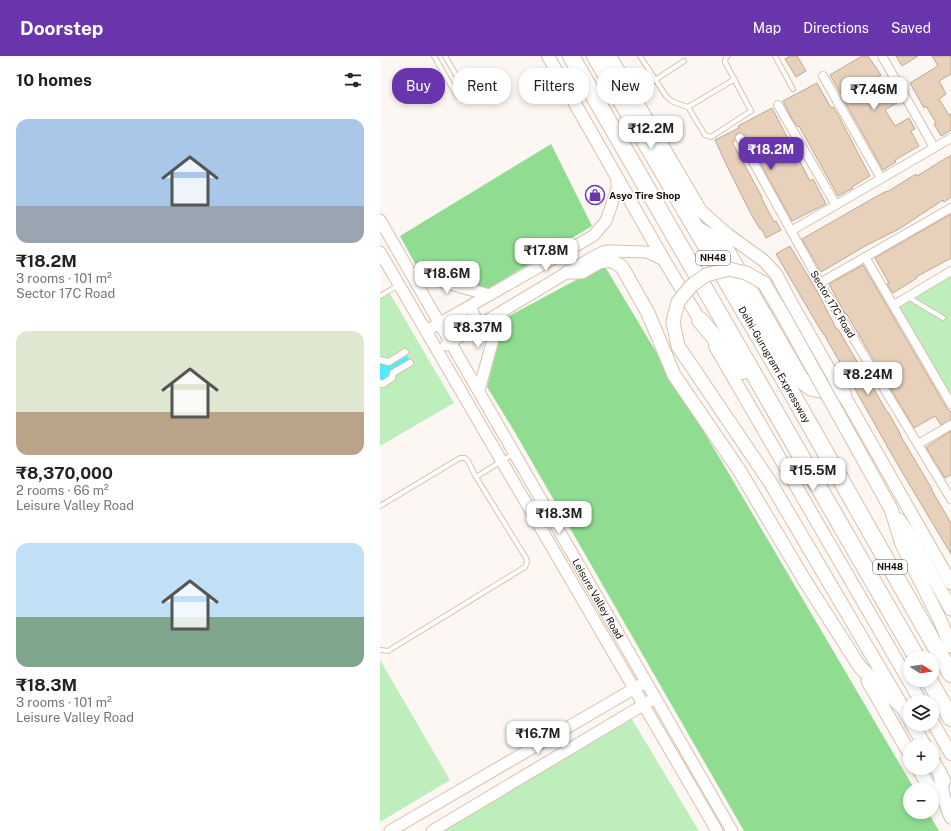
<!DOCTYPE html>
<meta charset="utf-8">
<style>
:root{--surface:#fff;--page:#f2f2f2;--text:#222;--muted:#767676;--accent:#6835ac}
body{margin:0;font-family:"Public Sans",sans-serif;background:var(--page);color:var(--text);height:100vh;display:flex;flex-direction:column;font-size:15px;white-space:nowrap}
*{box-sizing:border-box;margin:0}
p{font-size:13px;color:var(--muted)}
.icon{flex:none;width:22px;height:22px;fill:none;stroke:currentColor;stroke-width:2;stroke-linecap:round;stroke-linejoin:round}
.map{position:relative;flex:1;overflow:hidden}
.panel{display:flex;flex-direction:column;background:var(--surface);width:380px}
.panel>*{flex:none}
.banner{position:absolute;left:12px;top:12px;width:380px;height:36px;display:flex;gap:8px}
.needle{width:26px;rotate:102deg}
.fabs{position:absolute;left:523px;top:595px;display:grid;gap:8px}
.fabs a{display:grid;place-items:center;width:36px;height:36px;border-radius:50%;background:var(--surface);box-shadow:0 2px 6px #0003;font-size:20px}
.price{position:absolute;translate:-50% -34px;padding:0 9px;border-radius:8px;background:#fff;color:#222;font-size:13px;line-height:26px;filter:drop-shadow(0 1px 2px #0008)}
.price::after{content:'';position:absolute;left:50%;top:24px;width:12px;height:9px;margin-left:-6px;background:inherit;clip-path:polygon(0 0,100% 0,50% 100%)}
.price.on{background:var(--accent);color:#fff}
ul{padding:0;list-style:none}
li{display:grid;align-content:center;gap:8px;height:212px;padding:0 16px}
li span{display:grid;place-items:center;height:124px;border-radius:12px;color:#555}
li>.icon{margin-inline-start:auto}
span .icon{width:72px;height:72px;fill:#fffc;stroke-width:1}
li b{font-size:17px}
h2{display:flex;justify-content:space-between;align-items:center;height:48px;padding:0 16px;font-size:17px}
.tag{padding:0 14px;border-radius:16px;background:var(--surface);box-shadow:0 2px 6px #0003;font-size:14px;line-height:36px}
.tag.on{background:var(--accent);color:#fff}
header{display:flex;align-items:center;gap:24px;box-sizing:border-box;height:56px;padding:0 20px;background:var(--accent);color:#fff}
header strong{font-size:19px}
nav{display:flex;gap:22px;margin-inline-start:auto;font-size:14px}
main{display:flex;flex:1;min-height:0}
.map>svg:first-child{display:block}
.green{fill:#bdeebc}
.forest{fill:#90dd92}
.water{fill:#50eafe}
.building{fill:#e8d1bb;stroke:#bfa893}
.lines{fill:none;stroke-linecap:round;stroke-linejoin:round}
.service-casing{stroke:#d8c1ac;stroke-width:6}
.pedestrian-casing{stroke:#d8c1ac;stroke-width:8}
.minor-casing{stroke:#d8c1ac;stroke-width:10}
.tertiary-casing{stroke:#d8c1ac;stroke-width:13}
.secondary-casing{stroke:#d8c1ac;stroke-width:14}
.primary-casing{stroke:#d8c1ac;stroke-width:15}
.motorway-casing{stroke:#d8c1ac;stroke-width:18}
.service{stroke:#fff;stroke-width:4}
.pedestrian{stroke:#fff;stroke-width:6}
.minor{stroke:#fff;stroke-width:8}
.tertiary{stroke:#fff;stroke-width:11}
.secondary{stroke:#fff;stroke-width:12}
.primary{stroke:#fff;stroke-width:13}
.motorway{stroke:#fff;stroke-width:16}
.primary-bridge-casing{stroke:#d8c1ac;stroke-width:15;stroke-linecap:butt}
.primary-bridge{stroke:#fff;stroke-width:13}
.labels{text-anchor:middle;stroke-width:3.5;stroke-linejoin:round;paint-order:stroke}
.shield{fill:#fff;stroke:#5a5450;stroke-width:1}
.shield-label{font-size:9px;font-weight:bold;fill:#130b05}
.poi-label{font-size:10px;font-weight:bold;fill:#130b05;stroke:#fff;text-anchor:start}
.street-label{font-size:10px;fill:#130b05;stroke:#fff}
</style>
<header>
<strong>Doorstep</strong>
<nav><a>Map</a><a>Directions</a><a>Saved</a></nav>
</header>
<main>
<section class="panel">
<h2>10 homes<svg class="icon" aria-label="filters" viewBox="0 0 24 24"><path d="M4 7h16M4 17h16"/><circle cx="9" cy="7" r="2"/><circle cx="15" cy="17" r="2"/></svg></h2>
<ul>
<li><span style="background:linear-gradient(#a9c7e8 70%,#9aa5b1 0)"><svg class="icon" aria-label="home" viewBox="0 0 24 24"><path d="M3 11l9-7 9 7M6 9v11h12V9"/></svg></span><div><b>₹18.2M</b><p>3 rooms · 101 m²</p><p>Sector 17C Road</p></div></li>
<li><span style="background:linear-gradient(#dfe7d0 65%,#b9a48a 0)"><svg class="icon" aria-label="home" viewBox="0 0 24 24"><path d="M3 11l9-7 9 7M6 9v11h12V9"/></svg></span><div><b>₹8,370,000</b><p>2 rooms · 66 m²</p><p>Leisure Valley Road</p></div></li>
<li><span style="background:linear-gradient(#bfe0f5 60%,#7fa58c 0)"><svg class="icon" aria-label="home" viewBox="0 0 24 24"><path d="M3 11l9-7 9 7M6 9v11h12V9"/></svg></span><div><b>₹18.3M</b><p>3 rooms · 101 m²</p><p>Leisure Valley Road</p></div></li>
</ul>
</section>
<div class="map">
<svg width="571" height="775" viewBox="0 0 571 775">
<rect width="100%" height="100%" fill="#fcf7f3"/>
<g class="green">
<path d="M571 220V345L517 253Z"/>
<path d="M9 236 74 347 0 390V241Z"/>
<path d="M0 604 70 724 0 766Z"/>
<path d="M247 655 319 775H47Z"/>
</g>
<g class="forest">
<path d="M171 88 212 170 106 234 38 213 20 180Z"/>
<path d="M224 209 348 416 535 734H530V756H548L559 775H364L133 373 107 331 125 262Z"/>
</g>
<path class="water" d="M25 297 31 306 13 317 12 322 0 327V304L9 306Z"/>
<g class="building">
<path d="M410 0H417L426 15 416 21 405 3Z"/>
<path d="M482 0H488L501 19 498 21 508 38 513 35 520 45 505 54 515 70 529 62 535 73 531 75 539 90 515 104 516 106 503 114 450 19Z"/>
<path d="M516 0H538L522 10Z"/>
<path d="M552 0H571V18L559 25 566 38 559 43 569 59 571 58V74L561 80 554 68 556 67 546 50 544 52 530 27 558 10Z"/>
<path d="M437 27 451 52 453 51 457 57 490 120 472 131 473 132 458 140 419 70 418 71 412 63 403 45Z"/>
<path d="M392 52 430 125 433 123 446 148 412 165 365 79 360 77H357L355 82V85L352 86 382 141H381L394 166 396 165 401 174 386 182 381 172 380 173 371 158 347 110 335 84 359 72 358 70Z"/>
<path d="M571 99V141L564 146 563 144 519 173 487 189 441 216 422 183 499 139 507 135V136L536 118 537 120Z"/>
<path d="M571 158V202L536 221 537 222 513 237 507 228 509 227 495 202Z"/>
<path d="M410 190 437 235 457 274 458 273 489 326H490L507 356H508L521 379H520L552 433H551L571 467V498L519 411 445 280 440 273 396 198Z"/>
<path d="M483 209 566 351 571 356V364L561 369 555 360 534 372 466 257 465 258 449 228Z"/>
<path d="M571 375V419L565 422 546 391Z"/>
</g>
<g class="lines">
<defs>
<g id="service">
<path d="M54 0 77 40"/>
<path d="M65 0 86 36"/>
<path d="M260 0 286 40 293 46 308 51"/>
<path d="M348 0 346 1 345 6 370 53 371 55 331 81 325 79 308 51 355 23"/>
<path d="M395 0 413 33"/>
<path d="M275 24 304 5"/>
<path d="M0 240 19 229"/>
<path d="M528 241 563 262"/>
<path d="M96 421 133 398"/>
<path d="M0 450 80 402H85L88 405 96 421 146 502 147 506 145 511 8 595 0 594"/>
</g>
<g id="pedestrian">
<path d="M0 304 9 306 25 296"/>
<path d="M0 327 3 328 12 322 13 317 30 307"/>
</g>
<g id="minor">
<path d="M502 0 554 91"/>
<path d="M443 20 501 122"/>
<path d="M398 49 456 149"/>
<path d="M360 82 440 227 571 443"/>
<path d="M411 175 571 82"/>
<path d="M485 201 571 348"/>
<path d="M440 227 571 152"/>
<path d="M514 249 571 215"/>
<path d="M538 388 571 369"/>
</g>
<g id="tertiary">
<path id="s1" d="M0 164 352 775"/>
<path d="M0 196 337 775"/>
<path d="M31 217 109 239"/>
<path d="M90 250 99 270"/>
<path d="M46 275 213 180 226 165 237 133V122"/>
<path d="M66 289 213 201 223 196 229 195 267 196 284 204"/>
<path d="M99 334 120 258"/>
<path d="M10 775 262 628"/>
<path d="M52 775 270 645"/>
</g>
<g id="secondary">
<path d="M168 0 284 204 324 271"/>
<path d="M230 0 321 155 347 178 384 205 396 218 413 250 571 527"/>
<path d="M335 290 541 646"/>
<path d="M552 665 571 698"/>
</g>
<g id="primary">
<path d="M188 216H202L219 206 231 204 242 211 268 257 294 319 359 414 425 525 480 611 524 653"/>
<path d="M511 453 522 488 559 562 571 590"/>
<path d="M519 464 530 480 571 553"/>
<path d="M477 574 530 664"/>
<path d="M488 625 530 698"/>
<path d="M532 668 545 690"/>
<path d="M552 703 564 725"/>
<path d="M538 712 551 734"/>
<path d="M560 717 563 740 571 761"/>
</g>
<g id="motorway">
<path d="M191 0 537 602"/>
<path id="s2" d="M215 0 406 327 571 618"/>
<path d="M241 19 252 47"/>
<path d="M318 174 343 189 421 324 432 332 463 338"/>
<path d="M320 264 363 315"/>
<path d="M549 624 571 662"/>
</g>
</defs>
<use href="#service" class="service-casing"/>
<use href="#pedestrian" class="pedestrian-casing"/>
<use href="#minor" class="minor-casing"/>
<use href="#tertiary" class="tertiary-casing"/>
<use href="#secondary" class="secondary-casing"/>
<use href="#primary" class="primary-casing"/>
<use href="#motorway" class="motorway-casing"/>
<use href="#service" class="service"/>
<use href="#pedestrian" class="pedestrian"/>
<use href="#minor" class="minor"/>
<use href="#tertiary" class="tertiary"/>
<use href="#secondary" class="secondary"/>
<use href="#primary" class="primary"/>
<use href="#motorway" class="motorway"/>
<defs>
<path id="primary-bridge" d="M477 574 390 426 298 290 293 266 298 246 311 230 326 219 349 213 366 217 384 227 403 259 511 453"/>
</defs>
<use href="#primary-bridge" class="primary-bridge-casing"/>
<use href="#primary-bridge" class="primary-bridge"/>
</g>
<defs>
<symbol id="shop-ring" viewBox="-11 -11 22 22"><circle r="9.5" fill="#fff" stroke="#6835ac" stroke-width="1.5"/><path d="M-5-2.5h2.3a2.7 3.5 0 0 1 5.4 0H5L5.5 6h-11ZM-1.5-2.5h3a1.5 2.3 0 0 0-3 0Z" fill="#6835ac"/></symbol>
</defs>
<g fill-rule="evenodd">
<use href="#shop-ring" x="204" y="128" width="22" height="22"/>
</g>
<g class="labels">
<g class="shield">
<rect x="316" y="195" width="34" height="14" rx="3"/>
<rect x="493" y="504" width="34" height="14" rx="3"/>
</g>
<g class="shield-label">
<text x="333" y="205">NH48</text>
<text x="510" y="514">NH48</text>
</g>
<g class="poi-label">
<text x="229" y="143">Asyo Tire Shop</text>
</g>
<g class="street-label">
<text transform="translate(453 248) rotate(59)" y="4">Sector 17C Road</text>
<text dy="4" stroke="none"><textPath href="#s2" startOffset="357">Delhi-Gurugram Expressway</textPath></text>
<text dy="4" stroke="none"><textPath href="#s1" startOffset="437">Leisure Valley Road</textPath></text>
</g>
</g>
</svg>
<div class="fabs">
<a><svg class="needle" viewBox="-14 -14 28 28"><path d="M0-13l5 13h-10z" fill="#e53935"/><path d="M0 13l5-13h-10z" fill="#767676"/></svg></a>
<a><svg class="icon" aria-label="layers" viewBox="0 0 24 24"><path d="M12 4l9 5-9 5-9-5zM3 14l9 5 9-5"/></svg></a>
<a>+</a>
<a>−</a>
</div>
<b class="price" style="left:494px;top:55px">₹7.46M</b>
<b class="price" style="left:271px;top:94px">₹12.2M</b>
<b class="price on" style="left:391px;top:115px">₹18.2M</b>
<b class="price" style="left:166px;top:216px">₹17.8M</b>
<b class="price" style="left:67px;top:239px">₹18.6M</b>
<b class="price" style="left:98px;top:293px">₹8.37M</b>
<b class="price" style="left:488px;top:340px">₹8.24M</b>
<b class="price" style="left:433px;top:436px">₹15.5M</b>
<b class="price" style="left:179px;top:479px">₹18.3M</b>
<b class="price" style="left:158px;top:699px">₹16.7M</b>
<div class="banner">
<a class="tag on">Buy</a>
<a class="tag">Rent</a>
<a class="tag">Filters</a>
<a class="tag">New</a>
</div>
</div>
</main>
